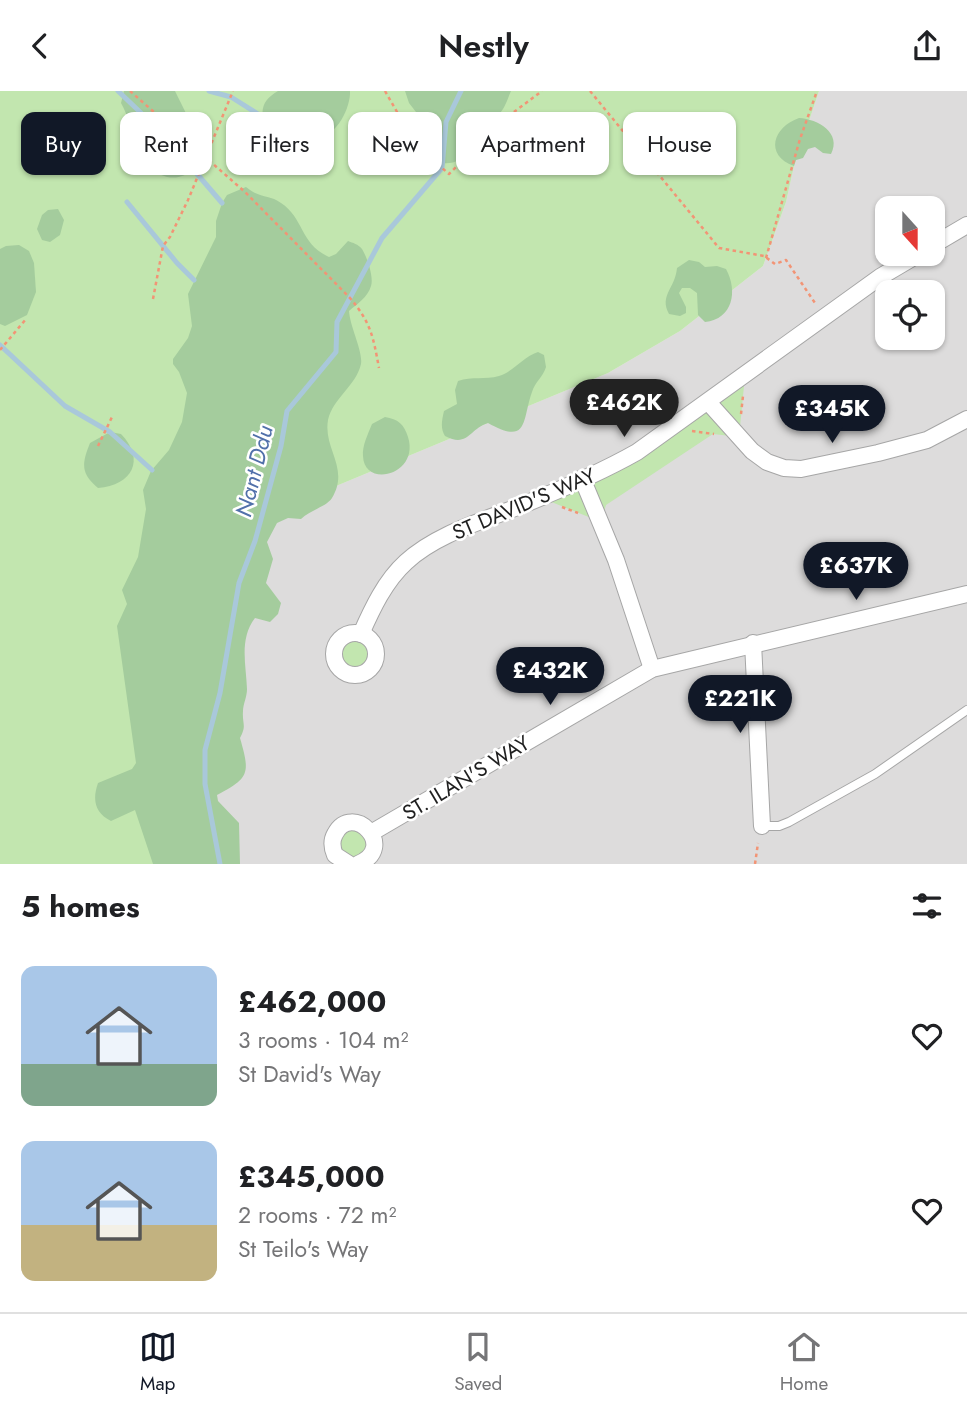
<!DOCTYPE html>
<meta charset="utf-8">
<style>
:root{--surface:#fff;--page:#f2f2f2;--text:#202124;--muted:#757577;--line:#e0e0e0;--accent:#111827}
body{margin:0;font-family:Jost,sans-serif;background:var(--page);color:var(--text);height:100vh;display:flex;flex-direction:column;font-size:26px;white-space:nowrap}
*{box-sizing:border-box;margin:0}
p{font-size:23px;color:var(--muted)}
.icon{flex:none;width:38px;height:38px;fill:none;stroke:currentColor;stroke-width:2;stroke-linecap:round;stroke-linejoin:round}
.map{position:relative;height:773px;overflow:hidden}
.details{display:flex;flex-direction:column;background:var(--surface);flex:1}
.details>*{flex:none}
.banner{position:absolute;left:21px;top:21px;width:926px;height:63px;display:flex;gap:14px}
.needle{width:46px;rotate:159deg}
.fabs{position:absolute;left:875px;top:105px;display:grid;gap:14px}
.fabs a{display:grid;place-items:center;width:70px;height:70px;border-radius:14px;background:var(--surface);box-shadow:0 2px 5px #0004;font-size:35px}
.price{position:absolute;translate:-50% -60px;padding:0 16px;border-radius:24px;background:var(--accent);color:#fff;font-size:23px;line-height:46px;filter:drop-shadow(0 2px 4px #0008)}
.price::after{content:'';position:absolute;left:50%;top:42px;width:21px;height:16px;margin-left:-10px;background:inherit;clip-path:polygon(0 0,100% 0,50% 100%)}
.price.selected{background:#222;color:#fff}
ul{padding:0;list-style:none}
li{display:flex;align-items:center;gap:21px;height:175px;padding:0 21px}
li span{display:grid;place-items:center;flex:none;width:196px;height:140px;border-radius:14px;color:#555}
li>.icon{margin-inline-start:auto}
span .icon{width:84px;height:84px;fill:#fffc;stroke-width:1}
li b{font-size:30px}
h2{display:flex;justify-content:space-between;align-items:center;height:84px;padding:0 21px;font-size:30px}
.pill{padding:0 24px;border-radius:14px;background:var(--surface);box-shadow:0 2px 5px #0004;font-size:24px;line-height:63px}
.pill.selected{background:var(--accent);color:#fff}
header{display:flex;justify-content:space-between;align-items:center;height:91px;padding:0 21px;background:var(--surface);font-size:32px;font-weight:600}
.tab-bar{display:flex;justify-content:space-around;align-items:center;height:98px;border-top:2px solid var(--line);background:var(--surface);font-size:19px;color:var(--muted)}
.tab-bar a{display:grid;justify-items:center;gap:4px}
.tab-bar .selected{color:var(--accent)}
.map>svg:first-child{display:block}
.residential{fill:#dddcdc;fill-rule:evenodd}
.grass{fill:#c2e6af}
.forest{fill:#a4cc9d}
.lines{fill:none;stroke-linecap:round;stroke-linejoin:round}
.stream{stroke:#a9c8da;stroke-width:5}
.service-casing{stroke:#a6a6a6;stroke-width:10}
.minor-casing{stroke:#a6a6a6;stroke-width:18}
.path{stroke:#f29475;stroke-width:2.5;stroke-dasharray:3.5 3.5;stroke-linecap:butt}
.service{stroke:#fff;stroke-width:8}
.minor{stroke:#fff;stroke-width:16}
.labels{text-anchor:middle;stroke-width:5;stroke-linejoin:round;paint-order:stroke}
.street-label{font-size:21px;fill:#1f1f1f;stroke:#fff}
.water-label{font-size:23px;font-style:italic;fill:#5170aa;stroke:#fff}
</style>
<header><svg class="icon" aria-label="back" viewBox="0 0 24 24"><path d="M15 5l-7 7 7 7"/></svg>Nestly<svg class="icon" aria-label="share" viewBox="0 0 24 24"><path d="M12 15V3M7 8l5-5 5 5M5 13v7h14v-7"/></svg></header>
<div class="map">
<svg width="967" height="773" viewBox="0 0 967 773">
<rect width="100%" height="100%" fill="#efeee6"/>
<path class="residential" d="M819 0H967V773H205L235 437 608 282 680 240 763 175 786 111 794 75ZM887 117H933V163H887ZM887 201H933V247H887Z"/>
<g class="grass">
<path d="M0 0H819L794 75 786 111 763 175 680 240 608 282 235 437 205 773H0Z"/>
<path d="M745 285 739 346 713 343 606 414 601 431 539 406 582 387Z"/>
<circle cx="355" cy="564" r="21"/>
<path d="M348 732 374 754 349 773 334 745Z"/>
</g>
<g class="forest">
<path d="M124 0H175C191 33 198 40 193 78 186 85 177 88 167 86 135 78 135 36 121 12Z"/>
<path d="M278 0H350C351 16 336 47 317 46 309 46 302 41 295 41 287 42 280 44 272 44 260 27 257 12 278 0Z"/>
<path d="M405 0H511C503 19 503 25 482 30 475 49 468 75 442 72L432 57 420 52 414 44 413 33 416 21 409 12Z"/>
<path d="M799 27C818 28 842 42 831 63L823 62 815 56 808 58 803 67 796 69 794 75C764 64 773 36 799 27Z"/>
<path d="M246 96C260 108 269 103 281 112 304 127 300 153 329 166L336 163 348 150C353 152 358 153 362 158 367 166 374 186 371 195 368 206 357 213 349 220 350 236 363 260 361 273 356 295 333 307 328 329 323 358 350 377 332 407 326 416 310 419 301 428L288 427 277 432 267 451 273 468 266 492 281 512 278 523 270 531 255 527C239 548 246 573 247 598 247 606 243 613 243 620 242 633 247 634 240 647 250 682 250 687 217 704L218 710 239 732 240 773H153L135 719 111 730C95 722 92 709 98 692L132 678 136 672 117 535 127 513 122 499 138 466 146 418 143 399 151 380 169 359 182 331 187 302 179 281 173 273V268L188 247 192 235 188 203 216 146V130L222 112 227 104Z"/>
<path d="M58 118 64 129 60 144 50 151 42 149 37 138 42 124 48 119Z"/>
<path d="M19 154 29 160 34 172 36 201 27 224 5 235 0 233V158L6 155Z"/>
<path d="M689 169 699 171 705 176 717 175 726 178C738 200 733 228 705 231L698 224 697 202 690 197H682L679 202 686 216V222L680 225 669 223C659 204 675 198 677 177Z"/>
<path d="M538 261 544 264 546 276C543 286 535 291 532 301 522 329 529 355 488 332 469 338 468 357 445 345 440 337 442 329 444 320L457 313 455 299 458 290C472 285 485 289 499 285 514 280 523 266 538 261Z"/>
<path d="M385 326C398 328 404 333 408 346 420 384 364 398 363 365 362 355 368 343 372 333Z"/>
<path d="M110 341 121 343C146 369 132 394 98 397 80 382 82 372 90 352Z"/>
</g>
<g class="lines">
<g class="stream">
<path d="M118 0 162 42 222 112"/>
<path d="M209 0 231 6 261 25"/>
<path d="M127 111 177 172 194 189"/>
<path d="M0 254 65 315 110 341 152 379"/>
<path d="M220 773 205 693V659L220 602 239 492 255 450 281 355 287 320 336 261 337 231 382 147 442 77 446 31 461 0"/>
</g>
<defs>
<path id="service" d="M762 735H779L789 731 875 683 967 619"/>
<g id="minor">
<path d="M933 154 967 134"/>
<path d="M708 311 752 360 767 371 784 377 801 378 878 362 927 349 967 328"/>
<path d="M582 387 616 469 652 578"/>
<circle cx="355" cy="563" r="21"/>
<path d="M361 543C372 518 385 490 406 471 436 443 483 430 520 415 560 399 600 382 637 361L880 186 919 163"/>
<path d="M753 552 762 735"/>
<path d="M371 742 652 578 967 503"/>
<path d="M349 773 335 764C332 757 331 750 335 743 352 710 399 756 358 773"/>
</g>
</defs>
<use href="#service" class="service-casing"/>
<use href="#minor" class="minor-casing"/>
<g class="path">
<path d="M130 0 245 101 350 207C371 232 373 245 379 277"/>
<path d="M385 0 416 54 449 83 506 27 542 0"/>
<path d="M590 0 719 157 764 165 775 173 786 169 815 212"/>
<path d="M766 167 800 48 817 0"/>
<path d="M153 208 163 155 170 146 188 109 233 0"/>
<path d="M0 259 26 228"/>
<path d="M741 323 743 305"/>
<path d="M692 340 714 343"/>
<path d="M98 355 112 326"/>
<path d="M562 416 578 422"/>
<path d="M755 773 758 752"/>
</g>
<use href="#service" class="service"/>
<use href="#minor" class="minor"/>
</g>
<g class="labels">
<g class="street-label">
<text transform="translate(524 413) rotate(-23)" y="7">ST DAVID'S WAY</text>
<text transform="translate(466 687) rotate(-31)" y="7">ST. ILAN'S WAY</text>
</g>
<g class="water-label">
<text transform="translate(254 380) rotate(-76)" y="8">Nant Ddu</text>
</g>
</g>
</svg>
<div class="fabs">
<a><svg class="needle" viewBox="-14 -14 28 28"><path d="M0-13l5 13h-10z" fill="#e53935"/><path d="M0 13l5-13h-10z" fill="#757577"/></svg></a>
<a><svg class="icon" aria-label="locate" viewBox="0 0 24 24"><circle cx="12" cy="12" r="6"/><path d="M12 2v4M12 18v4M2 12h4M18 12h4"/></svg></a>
</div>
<b class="price selected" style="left:624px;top:348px">£462K</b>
<b class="price" style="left:832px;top:354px">£345K</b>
<b class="price" style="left:856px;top:511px">£637K</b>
<b class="price" style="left:550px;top:616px">£432K</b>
<b class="price" style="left:740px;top:644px">£221K</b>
<div class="banner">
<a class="pill selected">Buy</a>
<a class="pill">Rent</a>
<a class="pill">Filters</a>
<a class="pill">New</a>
<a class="pill">Apartment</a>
<a class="pill">House</a>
</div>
</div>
<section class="details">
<h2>5 homes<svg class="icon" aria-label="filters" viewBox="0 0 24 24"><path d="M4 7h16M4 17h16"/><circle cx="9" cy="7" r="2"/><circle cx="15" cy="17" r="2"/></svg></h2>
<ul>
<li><span style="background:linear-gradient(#a9c7e8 70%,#7fa58c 0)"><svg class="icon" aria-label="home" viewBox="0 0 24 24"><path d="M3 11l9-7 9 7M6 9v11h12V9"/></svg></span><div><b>£462,000</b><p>3 rooms · 104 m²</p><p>St David's Way</p></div><svg class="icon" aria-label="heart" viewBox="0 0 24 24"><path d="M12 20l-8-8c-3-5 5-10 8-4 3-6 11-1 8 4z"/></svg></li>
<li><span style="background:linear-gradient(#a9c7e8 60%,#c2b280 0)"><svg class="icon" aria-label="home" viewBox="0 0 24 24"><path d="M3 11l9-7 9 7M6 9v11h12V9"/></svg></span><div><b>£345,000</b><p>2 rooms · 72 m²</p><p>St Teilo's Way</p></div><svg class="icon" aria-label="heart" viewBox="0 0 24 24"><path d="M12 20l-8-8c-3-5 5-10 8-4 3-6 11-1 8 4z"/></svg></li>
</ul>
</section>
<nav class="tab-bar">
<a class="selected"><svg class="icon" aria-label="map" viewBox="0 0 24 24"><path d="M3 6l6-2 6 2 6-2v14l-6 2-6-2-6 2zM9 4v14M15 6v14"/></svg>Map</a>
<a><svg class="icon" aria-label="saved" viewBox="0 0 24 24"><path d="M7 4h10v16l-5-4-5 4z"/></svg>Saved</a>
<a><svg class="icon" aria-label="home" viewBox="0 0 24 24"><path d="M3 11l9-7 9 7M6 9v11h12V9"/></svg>Home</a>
</nav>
